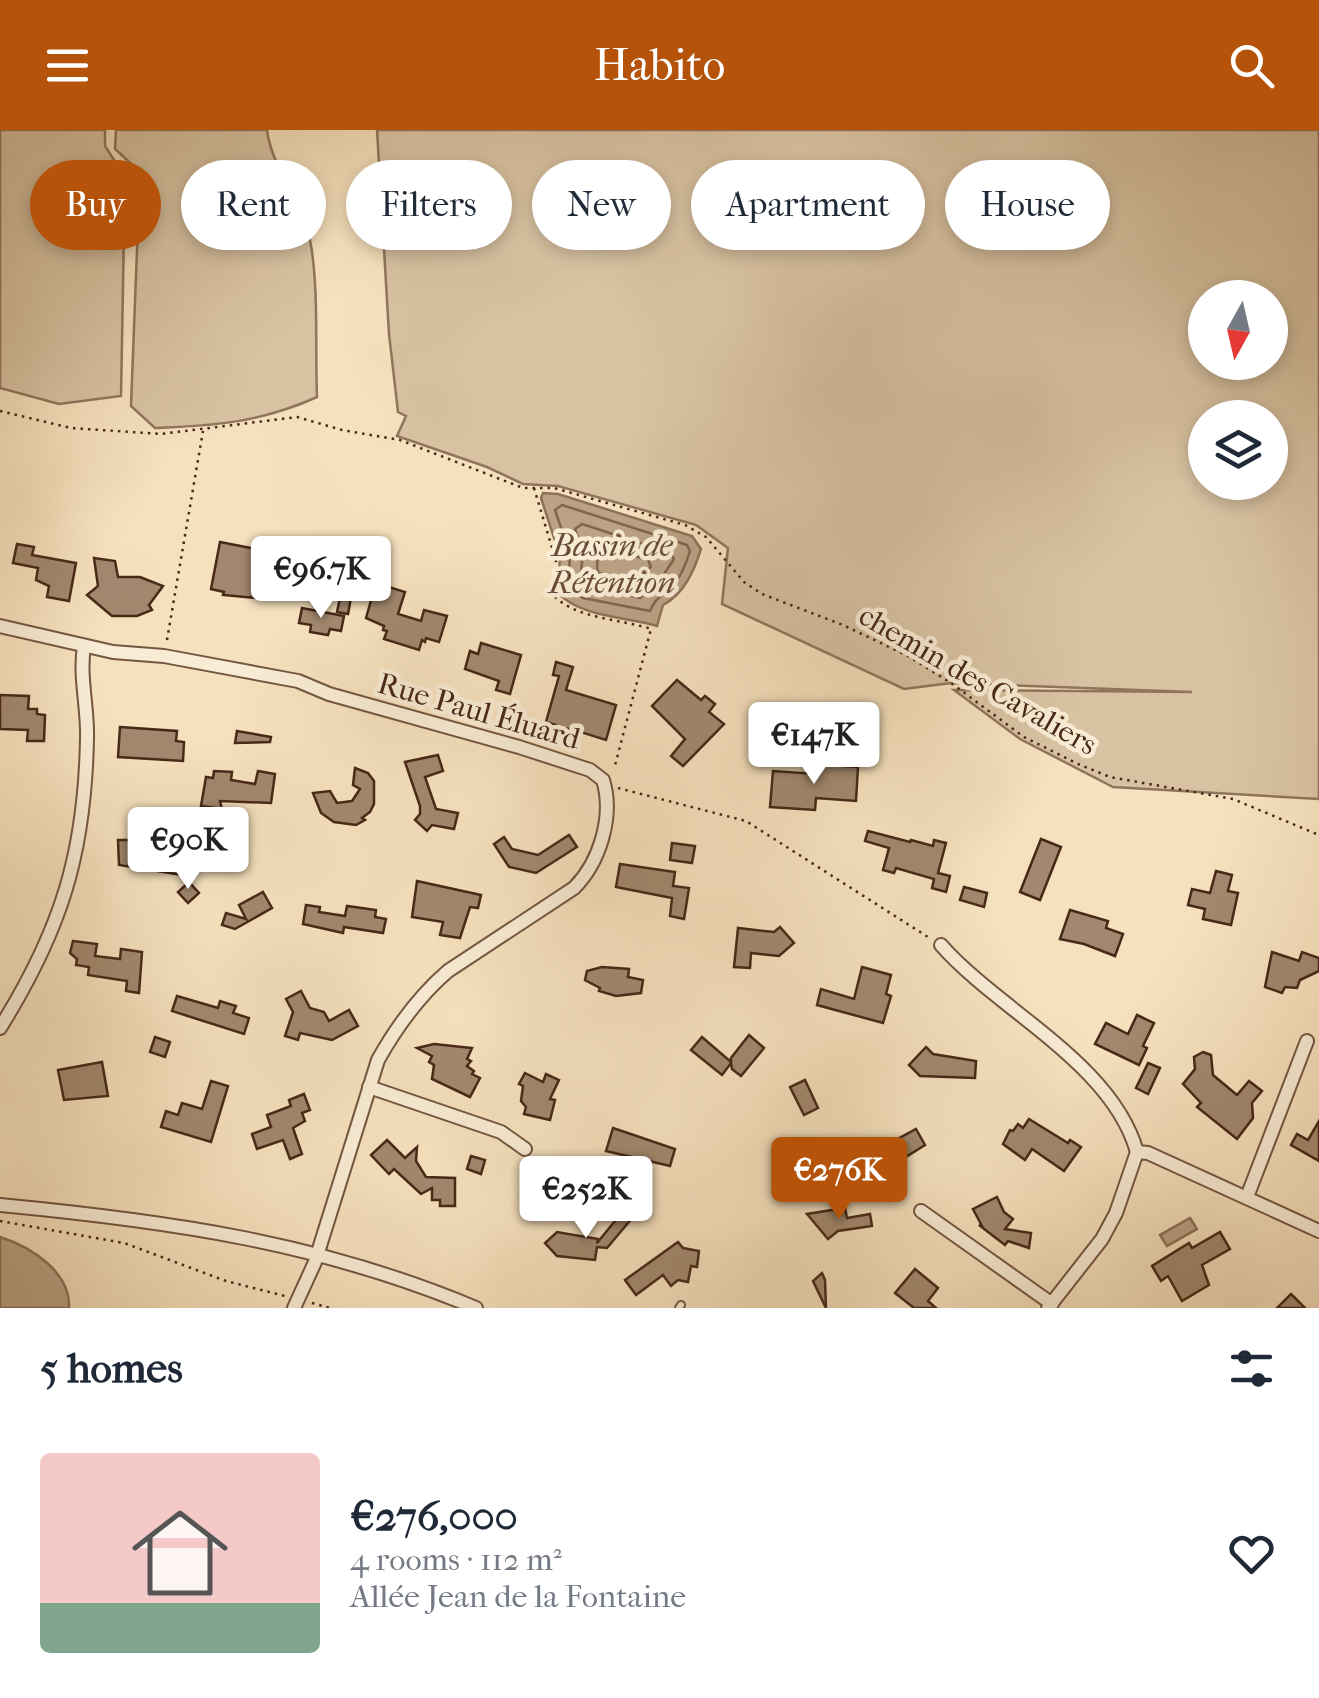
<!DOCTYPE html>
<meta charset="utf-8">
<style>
:root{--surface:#fff;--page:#f2f2f3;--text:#1f2937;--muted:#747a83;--line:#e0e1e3;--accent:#b45309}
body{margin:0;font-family:"IM FELL French Canon",serif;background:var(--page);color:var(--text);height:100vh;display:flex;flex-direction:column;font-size:38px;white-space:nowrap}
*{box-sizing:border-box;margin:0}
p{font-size:32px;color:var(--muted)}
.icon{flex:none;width:55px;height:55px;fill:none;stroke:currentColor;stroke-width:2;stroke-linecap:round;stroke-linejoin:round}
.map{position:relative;height:1178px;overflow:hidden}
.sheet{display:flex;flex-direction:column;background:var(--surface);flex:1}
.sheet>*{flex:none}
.hud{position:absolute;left:30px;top:30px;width:1260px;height:90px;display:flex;gap:20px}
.needle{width:65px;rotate:188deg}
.fabs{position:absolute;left:1188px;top:150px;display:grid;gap:20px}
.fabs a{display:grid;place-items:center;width:100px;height:100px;border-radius:50%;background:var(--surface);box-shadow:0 5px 15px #0003;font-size:50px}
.price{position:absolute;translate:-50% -85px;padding:0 22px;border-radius:10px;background:#fff;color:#222;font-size:32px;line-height:65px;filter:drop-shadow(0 2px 5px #0008)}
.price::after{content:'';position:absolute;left:50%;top:60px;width:30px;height:22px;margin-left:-15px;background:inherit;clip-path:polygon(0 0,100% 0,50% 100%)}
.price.on{background:var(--accent);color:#fff}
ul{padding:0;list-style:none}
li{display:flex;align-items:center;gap:30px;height:250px;padding:0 40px}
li+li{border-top:2px solid var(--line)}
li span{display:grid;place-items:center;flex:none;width:280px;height:200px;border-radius:10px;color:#555}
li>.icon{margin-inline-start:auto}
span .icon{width:120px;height:120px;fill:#fffc;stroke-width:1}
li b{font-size:42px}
h2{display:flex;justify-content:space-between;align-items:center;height:120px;padding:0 40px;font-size:42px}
.chip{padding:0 35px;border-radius:45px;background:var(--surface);box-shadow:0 5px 15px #0003;font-size:35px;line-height:90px}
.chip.on{background:var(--accent);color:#fff}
header{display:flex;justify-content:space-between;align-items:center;height:130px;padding:0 40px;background:var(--accent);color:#fff;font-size:45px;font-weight:600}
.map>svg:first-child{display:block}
.green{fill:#d8c2a2;stroke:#90755c;stroke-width:2.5;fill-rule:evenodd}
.water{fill:#bba285;stroke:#8d7159;stroke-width:2.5}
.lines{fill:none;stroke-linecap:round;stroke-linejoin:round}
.shore{stroke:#82654e;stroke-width:2.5}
.building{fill:#a2886e;stroke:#482817;stroke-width:2.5}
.service-casing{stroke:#745641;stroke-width:10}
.minor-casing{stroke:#745641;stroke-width:16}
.path{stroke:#482817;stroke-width:2.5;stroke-dasharray:2.5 5;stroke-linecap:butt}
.service{stroke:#f9ecd5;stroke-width:6}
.minor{stroke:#f9ecd5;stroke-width:12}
.labels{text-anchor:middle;stroke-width:9;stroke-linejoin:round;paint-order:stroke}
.street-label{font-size:30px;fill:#482817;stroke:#f9ecd5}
.water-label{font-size:32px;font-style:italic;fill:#6a4d38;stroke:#f9ecd5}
</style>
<header><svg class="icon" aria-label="menu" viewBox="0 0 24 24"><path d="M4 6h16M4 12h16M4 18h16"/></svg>Habito<svg class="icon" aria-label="search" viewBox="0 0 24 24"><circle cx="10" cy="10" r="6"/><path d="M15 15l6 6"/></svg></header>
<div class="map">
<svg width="1319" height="1178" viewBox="0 0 1319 1178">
<rect width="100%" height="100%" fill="#f6e1be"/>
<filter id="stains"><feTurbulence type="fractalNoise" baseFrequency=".002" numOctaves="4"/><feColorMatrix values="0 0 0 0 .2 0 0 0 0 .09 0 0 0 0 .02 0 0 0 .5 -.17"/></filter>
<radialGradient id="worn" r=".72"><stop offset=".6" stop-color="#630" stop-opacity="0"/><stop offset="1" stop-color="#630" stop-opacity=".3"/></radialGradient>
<g class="green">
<path d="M0 0H105V16L125 47 121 266 59 274 0 258Z"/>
<path d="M116 0H267C272 39 302 71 310 110 319 156 315 218 317 267 262 292 214 296 155 298L131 276 140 42 115 19Z"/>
<path d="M377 0H1319V669L1113 657 1020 609 954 560 1192 562 951 553 904 559 722 474 728 418 696 395 558 356 523 354 487 337 397 306 406 286 398 282 389 204ZM1205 168H1270V232H1205ZM1205 288H1270V352H1205Z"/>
</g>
<g class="water">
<path d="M543 363 558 364 692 406 701 419C694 441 684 464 663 475L657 496C627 487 580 487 558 463L560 426 541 368Z"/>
<path d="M807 605 837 607 836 621 806 619Z"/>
<path d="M1190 1088 1197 1099 1167 1116 1160 1105Z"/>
<path d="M0 1107C31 1117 71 1142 69 1178H0Z"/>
</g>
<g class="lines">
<g class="shore">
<path d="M562 375 687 415 690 421C686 434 678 453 667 461 658 469 655 469 650 481L583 468 568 459 570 424 555 380Z"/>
<path d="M582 394 671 423 674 429 660 450 640 468 586 455 580 450 583 424 575 399Z"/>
<path d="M604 417 648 430 651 437 633 451 599 443 597 439 598 421Z"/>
</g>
</g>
<g class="building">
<path d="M220 412 266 421 257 468 223 465 224 462 211 459Z"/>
<path d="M17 414 34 417 32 425 76 433 69 471 47 467 49 456 36 450 38 438 13 433Z"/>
<path d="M94 428 115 431 118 447H140L163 456 149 475 152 480 137 486H112L87 465 98 456Z"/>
<path d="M344 449 354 451 348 484 337 482Z"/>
<path d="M376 453 405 462 398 484 421 491 424 480 447 486 439 512 426 508 425 512 422 510 419 520 384 509 387 501 383 500 384 496 366 488Z"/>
<path d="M302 478 344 486 341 501 330 499 328 505 310 502 311 495 299 493Z"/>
<path d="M481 513 521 525 510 564 496 560 499 551 465 539 470 521 478 524Z"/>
<path d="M556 532 573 537 566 560 616 575 606 610 581 602 577 617 565 614 569 599 546 592 559 546 553 545Z"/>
<path d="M677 550 701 570 705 566 715 574 709 582 724 594 683 636 671 626 685 609 652 576Z"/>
<path d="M0 565 29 566 28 579H37V584L45 585 44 611H27L28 600 0 599Z"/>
<path d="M120 597 177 601 176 611 184 612 183 631 118 627Z"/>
<path d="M237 601 271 607 270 612 235 613Z"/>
<path d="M438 625 443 641 425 647 436 679 458 683 454 699 432 695 427 701 415 690 420 684V676L405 632Z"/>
<path d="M817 634 858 637 856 671 816 668 815 680 770 677 773 641 816 644Z"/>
<path d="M355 638 368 643 374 651V674L370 682 362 688 365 690 356 695 334 692 321 683 313 663 330 661 337 673 352 671 360 659 353 655Z"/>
<path d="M214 641 232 642 231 650 255 654 258 641 275 644 271 673 220 671 222 679 201 676 206 647 213 648Z"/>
<path d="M868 701 910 712 911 710 933 716 934 710 946 713 938 743 950 746 946 762 932 758 934 749 896 738 894 743 883 740 889 718 865 711Z"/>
<path d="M165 705 177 706 175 719 197 716 198 733 174 736 182 745 119 735 118 710H130V715L164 718Z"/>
<path d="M569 705 577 717 536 743 509 737 494 714 504 707 512 719 538 725Z"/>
<path d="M1041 709 1061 717 1040 770 1020 762Z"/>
<path d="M672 713 695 716 692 733 670 730Z"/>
<path d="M620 734 675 742 673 756 689 758 684 789 670 786 672 768 616 757Z"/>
<path d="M1216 741 1232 745 1228 761 1238 763 1231 795 1203 789 1205 779 1188 775 1192 759 1210 763Z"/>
<path d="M417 751 481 765 478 778 470 777 460 808 440 805 443 792 412 787Z"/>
<path d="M189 752 199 763 188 773 178 762Z"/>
<path d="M964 757 987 763 984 777 960 770Z"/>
<path d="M263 762 272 778 235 799 222 795 226 783 246 789 239 775Z"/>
<path d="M306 775 320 777 319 782 345 786 347 776 376 780 375 787 386 789 383 803 344 797 343 803 303 794Z"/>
<path d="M1070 780 1108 791 1106 798 1123 804 1115 826 1084 814 1060 809Z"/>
<path d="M780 797 794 813 779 826 751 823 750 838 734 837 738 798 774 802Z"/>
<path d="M73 811 97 814 95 826 120 829 121 819 142 822 139 863 126 861 127 851 88 845 89 837 76 835 77 829 70 823Z"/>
<path d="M1272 822 1299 831 1302 822 1319 828V841L1300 850 1297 858 1285 857 1282 863 1265 857Z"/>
<path d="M602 837 629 839 628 847 643 850 641 863 616 866 599 861 600 858 585 850 587 841Z"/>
<path d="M862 837 891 845 886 864 891 866 883 893 817 875 821 859 854 869Z"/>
<path d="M301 861 310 878 324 882 329 891 349 880 358 896 332 910 300 903 298 910 285 906 293 882 286 869Z"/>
<path d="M177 866 218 878 220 871 236 876 233 883 249 888 244 904 172 881Z"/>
<path d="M1137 885 1154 893 1143 916 1147 918 1139 935 1095 914 1106 893 1128 904Z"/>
<path d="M749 905 764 918 741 946 732 939 731 933 722 945 691 920 702 907 731 932V928Z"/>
<path d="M155 907 170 912 165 927 150 922Z"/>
<path d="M434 914 472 918 467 929 471 931 467 936 474 941 472 944 480 948 470 967 432 949 434 935 429 932 432 926 417 918Z"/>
<path d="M926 917 933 924 976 931 975 948 920 946 909 935Z"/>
<path d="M1203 922 1211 925 1213 945 1237 965 1249 951 1262 961 1252 973 1253 988 1237 1009 1197 977 1201 973 1183 954 1195 939 1194 927Z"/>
<path d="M102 932 108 966 64 970 58 940Z"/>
<path d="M1148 933 1160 938 1148 964 1136 958Z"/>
<path d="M525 943 543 952 546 944 559 950 550 969 555 970 550 990 524 984 526 977 521 971 523 956 519 954Z"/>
<path d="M805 950 818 978 804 985 790 957Z"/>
<path d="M211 951 228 956 211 1012 161 997 166 981 178 985 182 973 202 979Z"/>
<path d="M304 964 310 980 302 983 305 991 293 998 302 1024 290 1029 283 1010 257 1019 252 1004 271 997 267 985 291 976 289 970Z"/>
<path d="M1029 989 1068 1013 1070 1010 1081 1017 1064 1041 1032 1019 1025 1030 1003 1014 1010 1000 1013 1001 1018 994 1023 998Z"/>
<path d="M1319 991V1031L1291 1015 1297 1004 1308 1010Z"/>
<path d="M613 998 675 1019 670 1036 606 1021Z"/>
<path d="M916 999 925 1015 880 1043 870 1024Z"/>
<path d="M387 1010 405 1028 417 1017 416 1031 426 1047 455 1048V1076H440V1070H432V1058L421 1064 394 1039 389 1044 371 1025Z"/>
<path d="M471 1026 485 1030 481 1044 467 1039Z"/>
<rect x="545" y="1041" width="15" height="15"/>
<path d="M997 1067 1004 1082 1013 1089 1005 1099 1031 1103 1029 1118 1008 1111 1005 1115 979 1095 982 1096 973 1079Z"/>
<path d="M845 1078 847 1088 870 1084 872 1096 838 1101 828 1109 807 1084Z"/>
<path d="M624 1080 633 1087 607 1118 597 1117 595 1130 557 1126 545 1113 557 1102 598 1109 597 1113Z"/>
<path d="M1220 1102 1230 1119 1202 1135 1209 1155 1182 1171 1168 1146 1161 1151 1152 1136 1189 1113 1192 1118Z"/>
<path d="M678 1112 683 1118 699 1121 697 1137 691 1136 688 1152 678 1150 671 1156 663 1145 636 1165 625 1150Z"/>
<path d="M915 1139 938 1158 928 1171 936 1178H914L895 1163Z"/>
<path d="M822 1143 825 1150 826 1178 813 1151Z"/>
<path d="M1291 1164 1305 1178H1277Z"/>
</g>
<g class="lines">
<defs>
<path id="service" d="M679 1178 681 1175"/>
<g id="minor">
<path d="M0 496 113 522 164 526 298 551 329 564 519 617 590 640 603 650C614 686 600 732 574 758L448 841C419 866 397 896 378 930L315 1132 294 1178"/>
<path d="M941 815C999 881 1112 933 1137 1022"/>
<path d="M0 898C61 800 85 724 87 608 88 577 79 547 84 516"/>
<path d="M369 957 501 1002 525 1019"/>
<path d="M1247 1067 1307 911"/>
<path d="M0 1075C168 1091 319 1112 476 1178"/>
<path d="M921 1081 1052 1174"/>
<path d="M1048 1178 1102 1109 1116 1083 1137 1022 1148 1023 1319 1101"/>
</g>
</defs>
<use href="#service" class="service-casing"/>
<use href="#minor" class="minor-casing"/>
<g class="path">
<path d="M0 281 71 298 161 304 297 287 342 300 400 310 523 358H554L685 395 706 407 744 452 762 464 843 495 908 526 951 553 1024 607 1078 634 1110 647 1233 669 1319 705"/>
<path d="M534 358 556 431 554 466C577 489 621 489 651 499L614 639"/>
<path d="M167 510 203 301"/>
<path d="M618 658 746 691 931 809"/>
<path d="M0 1091 124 1113 226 1151 285 1166"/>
<path d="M312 1173 330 1178"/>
</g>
<use href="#service" class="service"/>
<use href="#minor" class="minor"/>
</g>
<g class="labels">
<g class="street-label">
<text transform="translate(978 550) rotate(30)" y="10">chemin des Cavaliers</text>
<text transform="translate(479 581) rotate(16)" y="10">Rue Paul Éluard</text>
</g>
<g class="water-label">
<text x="612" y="426">Bassin de<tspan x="612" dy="37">Rétention</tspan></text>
</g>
</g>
<rect width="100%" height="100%" filter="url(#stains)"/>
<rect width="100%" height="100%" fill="url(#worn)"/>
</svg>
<div class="fabs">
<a><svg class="needle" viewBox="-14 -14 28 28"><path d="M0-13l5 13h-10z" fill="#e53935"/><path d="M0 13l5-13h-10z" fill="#747a83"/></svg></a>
<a><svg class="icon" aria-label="layers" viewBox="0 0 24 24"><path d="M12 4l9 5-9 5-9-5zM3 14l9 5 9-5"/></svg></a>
</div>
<b class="price" style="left:321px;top:491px">€96.7K</b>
<b class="price" style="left:814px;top:657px">€147K</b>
<b class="price" style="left:188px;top:762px">€90K</b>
<b class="price on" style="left:839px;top:1092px">€276K</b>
<b class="price" style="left:586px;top:1111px">€252K</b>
<div class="hud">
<a class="chip on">Buy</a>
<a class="chip">Rent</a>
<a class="chip">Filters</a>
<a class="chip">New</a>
<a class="chip">Apartment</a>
<a class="chip">House</a>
</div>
</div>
<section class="sheet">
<h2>5 homes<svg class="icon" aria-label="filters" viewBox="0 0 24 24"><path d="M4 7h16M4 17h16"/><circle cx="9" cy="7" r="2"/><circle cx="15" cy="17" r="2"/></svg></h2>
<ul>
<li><span style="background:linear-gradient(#f6c9c9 75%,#7fa58c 0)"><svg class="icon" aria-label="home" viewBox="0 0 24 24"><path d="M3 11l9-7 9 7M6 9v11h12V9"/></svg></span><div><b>€276,000</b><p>4 rooms · 112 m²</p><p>Allée Jean de la Fontaine</p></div><svg class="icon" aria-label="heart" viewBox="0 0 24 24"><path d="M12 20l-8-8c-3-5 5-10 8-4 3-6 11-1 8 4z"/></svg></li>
</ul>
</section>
